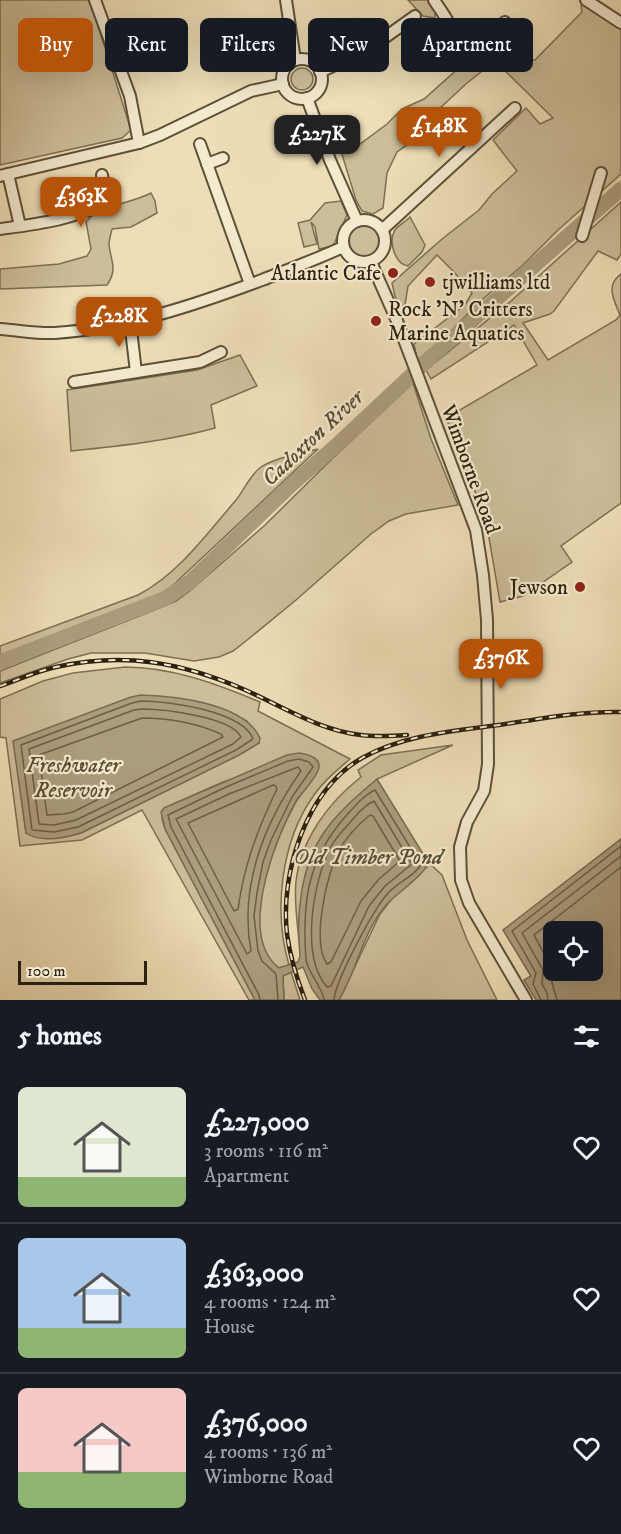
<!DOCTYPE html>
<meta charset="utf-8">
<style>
:root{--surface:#171b24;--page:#20242c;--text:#f1f3f6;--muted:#9ea1a6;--line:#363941;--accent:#b45309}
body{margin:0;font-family:"IM FELL DW Pica",serif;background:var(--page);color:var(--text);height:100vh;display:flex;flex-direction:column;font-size:22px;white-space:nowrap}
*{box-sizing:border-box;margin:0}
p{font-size:20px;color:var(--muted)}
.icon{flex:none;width:33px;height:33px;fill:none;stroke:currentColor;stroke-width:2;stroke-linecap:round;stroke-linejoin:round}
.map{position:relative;height:1000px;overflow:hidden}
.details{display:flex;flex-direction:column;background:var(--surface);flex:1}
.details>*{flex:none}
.banner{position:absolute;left:18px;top:18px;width:585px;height:54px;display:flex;gap:12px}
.buttons{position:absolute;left:543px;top:921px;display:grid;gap:12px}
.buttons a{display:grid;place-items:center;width:60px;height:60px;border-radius:9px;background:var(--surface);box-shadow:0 6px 24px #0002;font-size:30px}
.scale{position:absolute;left:18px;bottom:15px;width:129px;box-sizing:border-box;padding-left:6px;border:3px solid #2d200e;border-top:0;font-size:16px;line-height:21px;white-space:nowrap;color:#2d200e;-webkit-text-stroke:4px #f4ead0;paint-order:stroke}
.price{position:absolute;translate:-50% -51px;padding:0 14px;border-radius:12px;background:var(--accent);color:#fff;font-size:20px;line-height:39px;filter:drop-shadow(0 2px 3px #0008)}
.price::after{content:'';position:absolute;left:50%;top:36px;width:18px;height:14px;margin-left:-9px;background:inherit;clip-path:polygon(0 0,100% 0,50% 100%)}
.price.selected{background:#222;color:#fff}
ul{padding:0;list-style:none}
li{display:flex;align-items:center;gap:18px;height:150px;padding:0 18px}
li+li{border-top:2px solid var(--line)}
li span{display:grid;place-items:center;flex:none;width:168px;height:120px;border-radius:9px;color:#555}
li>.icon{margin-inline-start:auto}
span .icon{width:72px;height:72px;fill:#fffc;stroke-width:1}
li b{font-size:26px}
h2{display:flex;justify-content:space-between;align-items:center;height:72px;padding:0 18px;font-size:26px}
.pill{padding:0 21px;border-radius:9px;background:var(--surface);box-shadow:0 6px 24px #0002;font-size:21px;line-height:54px}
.pill.selected{background:var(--accent);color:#fff}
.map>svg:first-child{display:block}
.green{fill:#cdbe9a;stroke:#7d6f54;stroke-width:1.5;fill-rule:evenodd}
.water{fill:#ac9d7e;stroke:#796b51;stroke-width:1.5;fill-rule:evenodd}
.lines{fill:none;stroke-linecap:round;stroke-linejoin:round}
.shore{stroke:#6c5e46;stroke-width:1.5}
.river{stroke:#ac9d7e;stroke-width:15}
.minor-casing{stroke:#5d5038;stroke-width:14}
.minor{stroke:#f4ead0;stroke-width:10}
.rail-casing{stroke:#2d200e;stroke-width:4.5}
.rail{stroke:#f4ead0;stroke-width:2;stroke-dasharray:7;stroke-linecap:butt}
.poi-dot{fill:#8f2418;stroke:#f4ead0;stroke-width:2}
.labels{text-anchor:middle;stroke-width:4.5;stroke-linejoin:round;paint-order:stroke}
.poi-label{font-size:21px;fill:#2d200e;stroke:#f4ead0;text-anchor:end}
.street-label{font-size:21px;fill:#2d200e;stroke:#f4ead0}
.water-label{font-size:22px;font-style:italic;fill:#594c35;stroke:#f4ead0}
</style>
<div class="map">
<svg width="621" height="1000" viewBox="0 0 621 1000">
<rect width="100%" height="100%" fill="#eedeb7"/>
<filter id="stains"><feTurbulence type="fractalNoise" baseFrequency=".00333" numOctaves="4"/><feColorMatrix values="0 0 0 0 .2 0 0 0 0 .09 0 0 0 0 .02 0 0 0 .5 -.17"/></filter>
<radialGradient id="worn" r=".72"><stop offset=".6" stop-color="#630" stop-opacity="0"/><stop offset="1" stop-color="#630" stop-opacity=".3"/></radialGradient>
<g class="green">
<path d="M0 0H90L131 130 122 138 0 165Z"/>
<path d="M408 0H428L435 13V18L423 16Z"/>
<path d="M586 4 621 27V174L558 230 523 265 477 304 425 358 417 359 414 344 465 305 472 293 454 272 437 255 408 286 405 305 400 306 395 296 392 283 442 239 479 210 492 194 517 171 493 140 526 108 540 124 553 118 495 61 467 83 438 110 419 137 397 152 387 173 383 208 373 214 362 211 356 200 340 148 344 143 352 150 387 124 402 109 424 99 469 59 476 64 498 50 515 59 535 60 582 12 581 6Z"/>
<circle cx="302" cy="79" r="11"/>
<path d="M151 193 155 201 157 213 131 227 112 229C111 234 109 240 109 245 111 262 118 269 107 285L0 289V269L59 264 87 256 91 249 86 222C100 204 131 204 151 193Z"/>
<path d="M341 201 347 215 333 246 319 249 315 227 311 222 317 244 304 247 298 223 310 220 325 203Z"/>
<path d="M621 202V254L617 260 598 251 554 311 550 314 523 323 548 360 616 320 620 315C614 300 605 285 621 274V503L561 546 572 562 523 596 500 602 488 532 481 507 446 418 537 365 514 325 431 379 426 370 511 301Z"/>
<path d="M410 217 425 245 422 252 408 266C395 264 388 242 395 230 398 226 406 221 410 217Z"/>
<circle cx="364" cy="241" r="16"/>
<path d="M240 355 257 386 211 405 215 428C168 441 120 446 71 451L67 390 197 370Z"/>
<path d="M413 383 431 439 458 505 406 514 389 521 371 534 296 600 246 641 233 651 219 657 194 661 145 653H91L68 659 0 683V671L162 607 176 601 191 590 265 525 333 458Z"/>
<path d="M318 449 169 589 149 600 0 655V646L138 595C178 574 207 534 236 500 244 490 250 475 261 467 276 457 300 454 318 449Z"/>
<path d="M125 667C172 667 217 684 260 702L258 711 350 759C337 770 324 781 314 795 281 841 273 911 289 965L279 968C274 964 269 961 266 955 246 912 275 840 296 802 302 791 316 779 318 767 319 762 317 760 312 757L223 782 164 808 162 819 165 829 255 1000H249L142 810 82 840 20 846 6 738 0 737V699L43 681 73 673ZM198 702 217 707 247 721 259 743 239 755 81 833C62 838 44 841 26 833L14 741Z"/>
<path d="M453 745 377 779 314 853 304 884 299 917V941C297 921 294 900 296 881 301 839 329 802 361 777L358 770 381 755Z"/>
<path d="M428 862 442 875 467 940 497 1000H339L380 914 395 895 427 867Z"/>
<path d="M291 972 300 1000H284L283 976Z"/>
</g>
<g class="water">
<path d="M141 695C175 696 244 703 260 738L259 743 239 755 81 833C65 838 41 843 26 833L13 741 131 697Z"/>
<path d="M299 753C306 754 320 757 319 767 318 777 302 792 296 801 275 839 237 936 279 968L298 962 300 956C296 916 300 866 325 831 339 811 358 795 377 779L428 862C427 873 396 894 387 904 363 931 357 970 339 1000H320L312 989 303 967 283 976 284 1000H255L165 829 161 812 164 808 287 755Z"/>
<path d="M621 839V1000H536L524 980 531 976 503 930ZM554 932H592V970H554Z"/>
</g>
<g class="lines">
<g class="shore">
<path d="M141 701C168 701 243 711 253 739L236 750 78 827 54 832 32 830 21 745 132 703Z"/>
<path d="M142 709C163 709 232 717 241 737L233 744 76 820 54 825 39 824 29 749 134 710Z"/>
<path d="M142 718C169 718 196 723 221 734L223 737 73 812 64 814 47 815 39 755Z"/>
<path d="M298 767 301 771C264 823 239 887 251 951L247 954 176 819 229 794Z"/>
<path d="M273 785 276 786 277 789C258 828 244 865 238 909L234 911 188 823Z"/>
<path d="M374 801 412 864 385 886 369 906 331 986 327 987C300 956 313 883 330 848 336 837 345 828 353 819 359 812 366 804 374 801Z"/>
<path d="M370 815 373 816 400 861 379 879 361 901 331 962 327 964C311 942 327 873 339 850 346 838 359 824 370 815Z"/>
<path d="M260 1000 259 995 171 827 168 815 226 787 288 761 299 759 309 762 313 767 292 797 271 840 263 862 257 893 254 916 258 951 262 961 276 974 278 1000"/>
<path d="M324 1000C322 986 307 972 306 959 302 904 307 860 345 817 354 807 364 795 375 790L421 865C414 876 399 882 389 892 374 908 336 979 334 1000"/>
<path d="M541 1000 533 984 536 973 512 931 621 846"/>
<path d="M548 1000 547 993 542 984 543 970 522 933 621 856"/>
<path d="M557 1000 552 983 551 967 534 935 621 867"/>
</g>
<path class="river" d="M0 662 166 598 191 581 289 487 340 442 433 355 621 189"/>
<defs>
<g id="minor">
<path d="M95 0 130 96 139 143"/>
<path d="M286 0 295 60"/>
<path d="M434 0C439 8 445 15 449 24 457 43 456 59 483 45 496 37 499 36 505 22"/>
<path d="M586 0 621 23"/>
<circle cx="302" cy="79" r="20"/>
<path d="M320 72 366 51 415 16"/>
<path d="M307 98 330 160 357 221"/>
<path d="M200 144 250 284"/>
<path d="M207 164 223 158"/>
<path d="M8 174 20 226"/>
<path d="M0 176 139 143 160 135 251 91 283 84"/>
<circle cx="364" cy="241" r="21"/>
<path d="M0 229C37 224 74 220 106 201L102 175"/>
<path d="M382 230 515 108"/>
<path d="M582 236 601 173"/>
<path d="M371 262 397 321 476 530 483 575 487 620 488 764 484 791 467 822 460 847 461 880 469 903 526 1000"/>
<path d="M130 321 136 372"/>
<path d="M0 329C18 330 36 334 55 333 127 328 195 305 262 280 290 269 317 259 343 247"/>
<path d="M74 382 200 362 221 352"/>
</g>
</defs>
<use href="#minor" class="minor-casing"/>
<use href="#minor" class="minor"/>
<defs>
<g id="rail">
<path d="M0 686C18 680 37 671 56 667 124 652 180 662 243 689 282 706 318 730 361 735 376 737 392 736 407 735"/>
<path d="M305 1000C297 979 290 957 287 934 280 873 306 790 362 758 403 735 453 731 499 725 540 719 579 711 621 712"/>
</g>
</defs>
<use href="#rail" class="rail-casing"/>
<use href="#rail" class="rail"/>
</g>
<g class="poi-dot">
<circle cx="393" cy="273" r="6"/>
<circle cx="430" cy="282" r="6"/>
<circle cx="376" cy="321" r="6"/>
<circle cx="580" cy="587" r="6"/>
</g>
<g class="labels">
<g class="poi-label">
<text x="381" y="280">Atlantic Cafe</text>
<text x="442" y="289" text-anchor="start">tjwilliams ltd</text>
<text x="388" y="316" text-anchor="start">Rock 'N' Critters<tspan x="388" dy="24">Marine Aquatics</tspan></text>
<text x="568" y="594">Jewson</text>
</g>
<g class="street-label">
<text transform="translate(471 469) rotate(70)" y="7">Wimborne Road</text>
</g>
<g class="water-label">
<text transform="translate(312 437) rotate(-43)" y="8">Cadoxton River</text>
<text x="73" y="772">Freshwater<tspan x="73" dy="25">Reservoir</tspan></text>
<text x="368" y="864">Old Timber Pond</text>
</g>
</g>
<rect width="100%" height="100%" filter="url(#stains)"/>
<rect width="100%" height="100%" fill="url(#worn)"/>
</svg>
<div class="buttons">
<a><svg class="icon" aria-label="locate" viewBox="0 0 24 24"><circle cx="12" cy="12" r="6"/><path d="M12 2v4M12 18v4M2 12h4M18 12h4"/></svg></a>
</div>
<div class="scale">100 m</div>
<b class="price" style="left:439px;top:158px">£148K</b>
<b class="price selected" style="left:317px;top:166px">£227K</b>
<b class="price" style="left:81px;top:228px">£363K</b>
<b class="price" style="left:119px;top:348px">£228K</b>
<b class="price" style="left:501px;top:690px">£376K</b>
<div class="banner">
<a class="pill selected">Buy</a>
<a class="pill">Rent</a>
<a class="pill">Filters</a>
<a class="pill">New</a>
<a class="pill">Apartment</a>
</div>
</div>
<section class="details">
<h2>5 homes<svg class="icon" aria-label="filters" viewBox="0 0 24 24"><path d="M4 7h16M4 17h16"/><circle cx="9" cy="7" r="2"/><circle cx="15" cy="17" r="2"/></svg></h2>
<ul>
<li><span style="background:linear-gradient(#dfe7d0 75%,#8fb573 0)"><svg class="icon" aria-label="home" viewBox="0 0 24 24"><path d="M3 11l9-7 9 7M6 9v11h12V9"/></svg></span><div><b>£227,000</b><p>3 rooms · 116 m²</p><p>Apartment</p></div><svg class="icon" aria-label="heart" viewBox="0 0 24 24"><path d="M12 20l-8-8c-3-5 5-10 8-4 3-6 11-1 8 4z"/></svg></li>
<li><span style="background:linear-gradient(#a9c7e8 75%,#8fb573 0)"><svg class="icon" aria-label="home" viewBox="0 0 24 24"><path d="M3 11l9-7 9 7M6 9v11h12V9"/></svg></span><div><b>£363,000</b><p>4 rooms · 124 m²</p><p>House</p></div><svg class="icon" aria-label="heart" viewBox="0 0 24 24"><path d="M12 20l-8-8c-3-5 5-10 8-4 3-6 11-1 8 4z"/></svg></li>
<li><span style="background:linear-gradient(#f6c9c9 70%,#8fb573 0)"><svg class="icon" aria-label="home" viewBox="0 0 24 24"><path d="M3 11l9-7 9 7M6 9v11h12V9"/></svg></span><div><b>£376,000</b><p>4 rooms · 136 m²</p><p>Wimborne Road</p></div><svg class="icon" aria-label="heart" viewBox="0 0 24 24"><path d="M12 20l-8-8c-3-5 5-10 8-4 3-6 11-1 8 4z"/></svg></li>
</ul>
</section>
